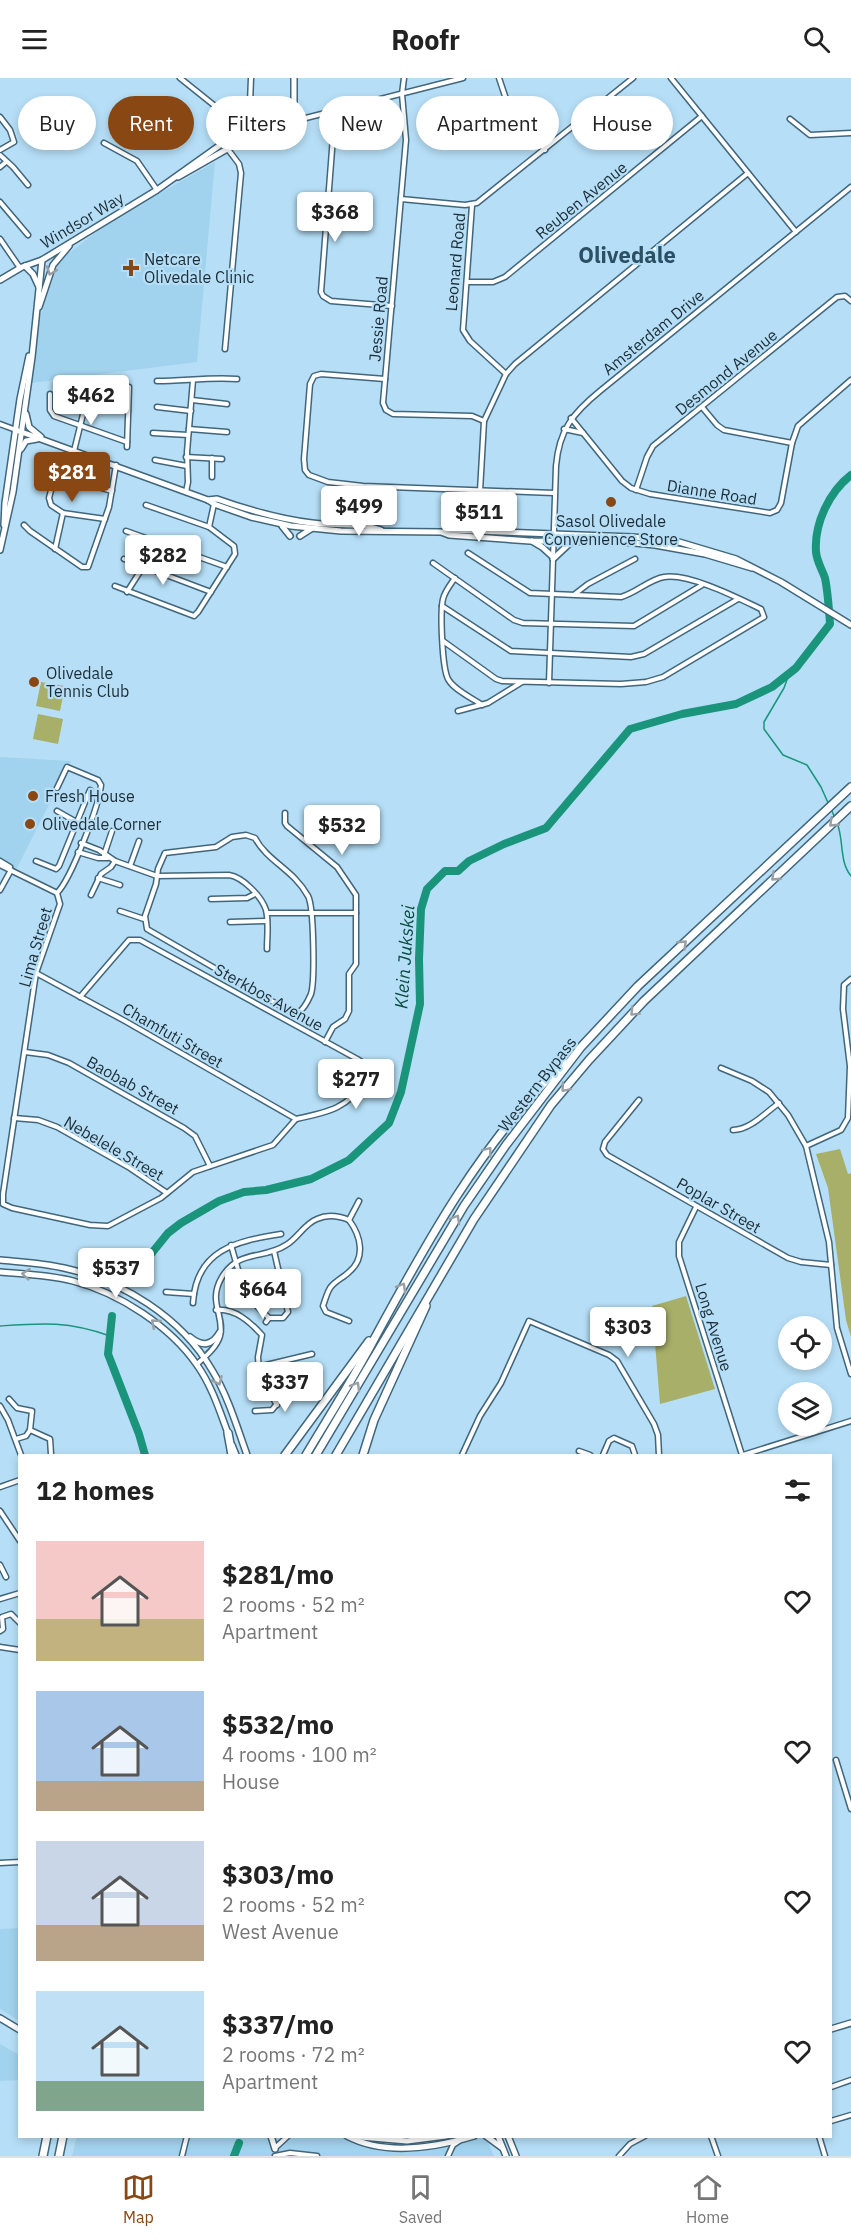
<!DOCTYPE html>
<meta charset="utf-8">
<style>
:root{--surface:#fff;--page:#f6f6f6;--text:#222;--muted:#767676;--line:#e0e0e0;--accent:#894713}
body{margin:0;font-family:"IBM Plex Sans",sans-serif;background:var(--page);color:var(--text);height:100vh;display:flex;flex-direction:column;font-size:22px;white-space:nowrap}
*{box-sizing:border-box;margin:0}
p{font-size:20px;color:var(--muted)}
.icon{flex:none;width:33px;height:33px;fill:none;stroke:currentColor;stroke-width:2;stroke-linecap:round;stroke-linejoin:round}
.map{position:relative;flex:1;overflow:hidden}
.sheet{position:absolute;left:18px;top:1376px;width:814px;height:684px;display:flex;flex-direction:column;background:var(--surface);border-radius:0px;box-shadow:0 3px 9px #0003}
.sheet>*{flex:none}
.banner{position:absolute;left:18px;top:18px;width:816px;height:54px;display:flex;gap:12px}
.buttons{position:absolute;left:778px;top:1238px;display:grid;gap:12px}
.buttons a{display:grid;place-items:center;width:54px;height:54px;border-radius:50%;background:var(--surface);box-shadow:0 3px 9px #0003;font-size:30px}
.price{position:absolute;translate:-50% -51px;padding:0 14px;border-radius:6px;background:#fff;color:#222;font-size:20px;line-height:39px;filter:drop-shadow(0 2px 3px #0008)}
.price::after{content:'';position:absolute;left:50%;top:36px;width:18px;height:14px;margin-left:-9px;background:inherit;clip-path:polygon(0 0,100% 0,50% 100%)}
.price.active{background:var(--accent);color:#fff}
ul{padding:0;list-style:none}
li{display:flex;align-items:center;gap:18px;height:150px;padding:0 18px}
li span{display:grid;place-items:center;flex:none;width:168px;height:120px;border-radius:0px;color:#555}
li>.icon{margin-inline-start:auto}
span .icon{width:72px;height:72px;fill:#fffc;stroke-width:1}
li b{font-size:26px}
h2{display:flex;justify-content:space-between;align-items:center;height:72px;padding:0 18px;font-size:26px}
.tag{padding:0 21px;border-radius:27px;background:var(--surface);box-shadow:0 3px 9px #0003;font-size:21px;line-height:54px}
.tag.active{background:var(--accent);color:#fff}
header{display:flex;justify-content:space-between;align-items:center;height:78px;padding:0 18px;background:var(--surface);font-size:27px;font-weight:700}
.menu{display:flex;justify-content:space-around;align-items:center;height:84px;border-top:2px solid var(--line);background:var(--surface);font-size:16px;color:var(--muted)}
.menu a{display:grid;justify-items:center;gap:3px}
.menu .active{color:var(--accent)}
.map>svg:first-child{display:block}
.built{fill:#a2d3ee}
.green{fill:#a8af68}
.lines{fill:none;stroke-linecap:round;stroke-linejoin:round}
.stream{stroke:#1a957b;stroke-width:1.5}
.river{stroke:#1a957b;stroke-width:8}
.street-casing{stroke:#41667b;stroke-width:7}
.secondary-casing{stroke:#41667b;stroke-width:8}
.highway-casing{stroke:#41667b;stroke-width:10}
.street{stroke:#fff;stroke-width:4}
.secondary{stroke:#fff;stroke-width:5}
.highway{stroke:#fff;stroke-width:7}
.oneway{stroke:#99a0a5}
.poi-dot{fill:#894713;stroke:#b6dff7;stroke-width:2}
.labels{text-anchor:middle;stroke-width:4.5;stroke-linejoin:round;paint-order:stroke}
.street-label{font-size:16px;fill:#1d2d36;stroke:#b6dff7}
.poi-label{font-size:16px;fill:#1d2d36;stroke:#b6dff7;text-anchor:start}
.water-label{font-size:18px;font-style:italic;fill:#094b3d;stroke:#b6dff7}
.district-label{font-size:22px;font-weight:bold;fill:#2b5064;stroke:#b6dff7}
</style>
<header><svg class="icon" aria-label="menu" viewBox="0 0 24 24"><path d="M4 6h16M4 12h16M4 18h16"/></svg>Roofr<svg class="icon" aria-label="search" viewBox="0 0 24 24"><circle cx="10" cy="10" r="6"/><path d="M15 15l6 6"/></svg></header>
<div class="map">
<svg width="851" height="2078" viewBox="0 0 851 2078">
<rect width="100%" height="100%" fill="#b6dff7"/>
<g class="built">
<path d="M215 84 197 284 31 305 39 242 59 183 109 144Z"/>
<path d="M0 679 71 683 16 792 0 784Z"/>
<path d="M19 1850H20L19 1943 0 1931V1851Z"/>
<path d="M0 1966 19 1977V2002L0 2003Z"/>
<path d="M77 2058H493L488 2064 494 2078H72Z"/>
</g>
<g class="green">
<path d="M41 604 65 608 60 633 36 628Z"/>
<path d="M38 636 63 641 58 666 33 661Z"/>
<path d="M840 1071 848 1096 851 1095V1259L846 1242 828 1110 816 1076Z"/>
<path d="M686 1218 715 1311 660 1326 652 1228Z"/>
</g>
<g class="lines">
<g class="stream">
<path d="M789 596 784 610 764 644V651L783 677 807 687 821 709 829 727"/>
<path d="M831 731 835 740"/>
<path d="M837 745C844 761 839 784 851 798"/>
<path d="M0 1248C43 1245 68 1243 110 1258"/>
</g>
<g class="river">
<path d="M130 1202 168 1155 181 1145 219 1123 244 1114 266 1112 311 1101 349 1082 389 1045 401 1014 420 926 419 881 421 831 427 811 445 793H458L469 783 504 766 546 750 630 651 682 636 736 626 772 609 796 590 830 546C829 531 828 515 825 500 822 491 817 484 816 474 814 446 829 414 851 397"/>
<path d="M112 1238 108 1276 139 1356 145 1377"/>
<path d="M234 2078 239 2065"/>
</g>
<defs>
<g id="street">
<path d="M180 0 220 32 230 37 250 25 251 0"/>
<path d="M404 0 402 16 406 62 383 325 386 332 393 336 472 338 484 343"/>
<path d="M499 0 507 24 545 72"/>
<path d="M671 0 796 154"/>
<path d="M329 34 333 57 332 72 321 214 323 218 331 223 392 228"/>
<path d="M0 39 10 52 14 64 0 72"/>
<path d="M790 41 810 57 851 55"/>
<path d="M294 43 463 0"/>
<path d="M104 65 137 83 157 112"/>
<path d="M0 77 13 89 28 107"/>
<path d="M0 89 6 84"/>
<path d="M401 121 465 127 477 125 633 0"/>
<path d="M0 124 28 157"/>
<path d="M472 127 463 252 470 263 506 296"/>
<path d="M0 161 20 190"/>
<path d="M467 204H493L505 199 702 38"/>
<path d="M225 271 241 95 239 86 227 70"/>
<path d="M385 301 321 296 314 298 310 306 304 381 305 392 309 397 328 404 363 408 554 415"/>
<path d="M157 303C184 303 210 299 237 301"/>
<path d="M50 316V332L54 338 127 364"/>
<path d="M192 322 227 326"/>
<path d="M157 329 191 333"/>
<path d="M702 329 717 347 724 352 792 365"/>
<path d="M571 340 622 403 631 410 650 416 770 435 777 432 781 425 792 365 798 348 851 302"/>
<path d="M0 346 16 352"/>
<path d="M189 351 227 354"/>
<path d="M564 351 583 355"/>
<path d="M153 355 188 357"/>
<path d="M127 369 129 309"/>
<path d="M74 373 86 324 95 323 128 333"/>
<path d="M186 379 222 381"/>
<path d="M155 382 187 388"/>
<path d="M38 386 55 397 112 413"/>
<path d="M55 397 49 420 51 427 63 435 105 441"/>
<path d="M212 399V380"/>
<path d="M636 412 647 379 653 368 837 219 845 218 851 223"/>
<path d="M480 413 484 343 506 296 515 286 748 95"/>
<path d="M186 414 188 404 187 374 193 302"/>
<path d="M24 447 30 453 82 489H88L109 429 116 387"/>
<path d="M209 449 214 426"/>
<path d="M126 453 227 489"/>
<path d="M55 471 63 435"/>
<path d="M124 481 211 514"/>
<path d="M433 485 514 542 523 545 634 548 702 507"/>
<path d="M137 486 152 463"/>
<path d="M455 500C450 507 445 513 443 521 440 534 442 589 448 601 454 612 472 620 482 627"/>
<path d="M115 508 194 538 198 534 235 476 234 468 209 449 146 427"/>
<path d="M127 514 143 489"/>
<path d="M575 516 588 506 635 481"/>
<path d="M442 528 511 573 631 579 644 576 738 521"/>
<path d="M443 563 496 601 502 603 621 606 646 604 663 599 764 539 761 531C738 520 689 495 664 499 650 501 636 515 621 519L530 515 468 475"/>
<path d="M549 605 556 388C559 352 573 335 600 313L851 109"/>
<path d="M458 633 488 625 522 604"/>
<path d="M57 710 67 689 98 702 101 707C99 728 71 801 57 815L60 826 36 895 3 1116V1126L12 1130 90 1147 108 1148 161 1120 193 1094 273 1067 296 1041"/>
<path d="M57 733 87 750"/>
<path d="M285 735V745L287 748 337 789 356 817V886L349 896V933L345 941 333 949 325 964"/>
<path d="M246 757 255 760C267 783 294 792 308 818 314 829 315 903 311 916 308 923 304 931 298 935L289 933 147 851 145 838 156 806 158 791 165 775 216 769 232 759Z"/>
<path d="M81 765 99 772 115 783 157 798 229 797C243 799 262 819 266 832 269 844 267 859 267 871"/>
<path d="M78 774 98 780H108"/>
<path d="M104 777 112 753"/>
<path d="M0 783 10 789"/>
<path d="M36 783 56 791 59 788 90 712"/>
<path d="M0 787 57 815"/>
<path d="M130 788 139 763"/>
<path d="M98 800 120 807"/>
<path d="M0 812 11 792"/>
<path d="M91 817 101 796 111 789 115 783"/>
<path d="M211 821 247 820 255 816"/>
<path d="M120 833 144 841"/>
<path d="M267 835H356"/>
<path d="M230 844 267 843"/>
<path d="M36 895 125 943 296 1041"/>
<path d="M80 919 129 862H140L359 982 368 989V1000C348 1030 330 1034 296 1041"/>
<path d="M25 974 48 977 69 985 184 1050 195 1058 210 1088"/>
<path d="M721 990 752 1003 769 1014 788 1037 806 1068 829 1164 837 1250 851 1296"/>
<path d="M639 1022 605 1064 603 1071 607 1077 788 1180 801 1184 831 1187"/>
<path d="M14 1040 38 1042 57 1049 130 1090 167 1115"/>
<path d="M733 1052C750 1052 765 1035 779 1025"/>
<path d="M806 1068 841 1052 848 1040 850 988 843 931 844 907 851 901"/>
<path d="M696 1129 679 1164V1178L742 1377"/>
<path d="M349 1142C361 1158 366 1180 349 1194 343 1200 335 1203 330 1210 327 1215 325 1222 323 1228L326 1234 349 1243"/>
<path d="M349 1142 359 1123"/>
<path d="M231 1167 245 1216 269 1240 266 1244"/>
<path d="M166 1214 194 1216"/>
<path d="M193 1225C196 1172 236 1163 281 1156"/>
<path d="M216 1232C235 1230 250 1244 262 1257L258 1279 259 1293"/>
<path d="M269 1240H283L288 1234 274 1173"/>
<path d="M197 1286C205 1279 217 1269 220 1258 225 1237 207 1224 222 1199 239 1171 263 1182 286 1167 298 1160 304 1146 317 1141 328 1136 339 1138 349 1142"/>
<path d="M258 1289 312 1276"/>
<path d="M263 1304 267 1301V1296L263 1293H259L255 1296V1301L258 1304H263L277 1327"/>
<path d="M9 1321 17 1330 32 1333 30 1352 50 1361 51 1376"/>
<path d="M0 1328 8 1342 21 1377"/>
<path d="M255 1333 272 1332 295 1303"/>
<path d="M16 1361 26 1358 30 1352"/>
<path d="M579 1373 590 1377"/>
<path d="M462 1377 480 1338 501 1305 529 1243 609 1277 617 1283 654 1346 658 1357 659 1377"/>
<path d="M603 1377 609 1363 614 1360 632 1368 635 1377"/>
<path d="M743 1377 851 1343"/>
<path d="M0 1409 20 1402"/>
<path d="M0 1433 20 1463"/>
<path d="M0 1487 6 1499"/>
<path d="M0 1521 20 1515"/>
<path d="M0 1553 3 1551 2 1539 11 1536 20 1545"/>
<path d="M0 1569 20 1572"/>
<path d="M836 1682 851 1731"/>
<path d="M0 1785 20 1784"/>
<path d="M831 2009 851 2002"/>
<path d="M831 2043 851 2037"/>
<path d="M711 2058 718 2078"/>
<path d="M819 2058 825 2078"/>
<path d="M275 2070 288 2058"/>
<path d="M182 2078 187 2058"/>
<path d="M275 2078 290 2075 317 2078"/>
<path d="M448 2078 453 2067 459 2063"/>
<path d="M619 2078 630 2066 645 2058"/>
</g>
<g id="secondary">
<path d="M178 99 243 62 278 48"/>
<path d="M25 188 33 196 39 209"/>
<path d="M0 202 22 189 42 182 157 112 223 65 254 52 294 43V0"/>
<path d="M39 229 53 187 69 168"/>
<path d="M26 336 29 349 41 359"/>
<path d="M16 352 208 422 214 426 251 439 291 448 341 453 441 454 449 457 530 463 624 464 655 467 705 476 752 490"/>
<path d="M21 371 26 363 37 361"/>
<path d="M208 422 217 421C248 432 279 441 312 445 334 448 360 444 381 452"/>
<path d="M4 447 5 425 20 321 29 278"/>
<path d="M282 448 290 458"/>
<path d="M443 454 449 452 633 459 679 464 736 481 781 504 851 547"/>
<path d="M300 458 311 451"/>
<path d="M532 463 542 469 553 479"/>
<path d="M0 472 13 414 32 279 42 182"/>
<path d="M553 481 570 465"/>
<path d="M0 1182C21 1184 43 1185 64 1190 123 1203 181 1239 212 1292 228 1318 237 1349 247 1377"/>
<path d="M0 1194C24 1196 50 1197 73 1203 119 1215 170 1248 197 1287 212 1308 220 1334 229 1358"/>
<path d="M190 1259C202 1269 212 1268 220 1254"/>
<path d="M232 1367 236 1377"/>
<path d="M0 1940 20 1952"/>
<path d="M831 1951 851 1945"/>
<path d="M271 2058 275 2071"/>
<path d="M347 2058C385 2078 434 2070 474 2058"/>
<path d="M349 2058 407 2063 446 2058"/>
<path d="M486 2058 501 2069"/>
<path d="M498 2058 506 2078"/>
<path d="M508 2058 516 2078"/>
</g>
<g id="highway">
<path d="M228 1355 232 1377"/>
<path d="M285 1377 369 1263"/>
<path d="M306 1377C328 1340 351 1304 371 1267 425 1167 481 1064 564 985"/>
<path d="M316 1377 464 1128 506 1067 581 969 638 908 851 709"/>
<path d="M336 1377 474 1141 551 1027 589 982 644 923 851 728"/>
<path d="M363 1377 374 1342 426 1228"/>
<path d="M43 2078 47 2058"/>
<path d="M59 2078 63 2058"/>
</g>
</defs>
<use href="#street" class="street-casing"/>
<use href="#secondary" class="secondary-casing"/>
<use href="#highway" class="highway-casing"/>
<use href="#street" class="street"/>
<use href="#secondary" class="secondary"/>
<use href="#highway" class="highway"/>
</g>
<defs><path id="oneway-chevron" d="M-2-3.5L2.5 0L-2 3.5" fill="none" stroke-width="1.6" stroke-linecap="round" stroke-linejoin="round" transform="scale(1.5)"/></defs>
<g class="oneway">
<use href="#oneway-chevron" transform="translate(51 193) rotate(110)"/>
<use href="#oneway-chevron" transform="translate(833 745) rotate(137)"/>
<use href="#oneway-chevron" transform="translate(775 799) rotate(137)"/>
<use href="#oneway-chevron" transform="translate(683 866) rotate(-43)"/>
<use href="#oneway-chevron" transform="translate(634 934) rotate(135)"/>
<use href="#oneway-chevron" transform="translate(565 1010) rotate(130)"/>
<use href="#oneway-chevron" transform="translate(488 1073) rotate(-52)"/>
<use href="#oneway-chevron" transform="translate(456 1141) rotate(-60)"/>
<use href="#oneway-chevron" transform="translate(26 1196) rotate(-174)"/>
<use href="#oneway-chevron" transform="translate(402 1209) rotate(-60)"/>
<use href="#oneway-chevron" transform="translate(155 1245) rotate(-139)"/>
<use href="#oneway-chevron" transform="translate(218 1303) rotate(66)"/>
<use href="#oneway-chevron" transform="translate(356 1308) rotate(-60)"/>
</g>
<g class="poi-dot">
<path d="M128 181h6v6h6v6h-6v6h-6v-6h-6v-6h6z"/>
<circle cx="611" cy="424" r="6"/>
<circle cx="34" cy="604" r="6"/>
<circle cx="33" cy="718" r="6"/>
<circle cx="30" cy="746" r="6"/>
</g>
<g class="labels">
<g class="street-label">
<text transform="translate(581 122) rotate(-39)" y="6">Reuben Avenue</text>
<text transform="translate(82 142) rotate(-31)" y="6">Windsor Way</text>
<text transform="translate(455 184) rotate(-85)" y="6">Leonard Road</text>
<text transform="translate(378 241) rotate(-85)" y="6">Jessie Road</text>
<text transform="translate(653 254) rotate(-39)" y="6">Amsterdam Drive</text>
<text transform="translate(726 294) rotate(-39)" y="6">Desmond Avenue</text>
<text transform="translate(712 414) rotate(9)" y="6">Dianne Road</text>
<text transform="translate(35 869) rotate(-74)" y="6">Lima Street</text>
<text transform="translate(269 919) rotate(29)" y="6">Sterkbos Avenue</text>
<text transform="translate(173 957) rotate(30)" y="6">Chamfuti Street</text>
<text transform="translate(537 1006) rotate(-52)" y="6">Western Bypass</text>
<text transform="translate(133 1007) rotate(29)" y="6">Baobab Street</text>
<text transform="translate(114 1070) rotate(30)" y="6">Nebelele Street</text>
<text transform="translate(719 1127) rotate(30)" y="6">Poplar Street</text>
<text transform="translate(714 1249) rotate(73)" y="6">Long Avenue</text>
</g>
<g class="poi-label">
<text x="144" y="187">Netcare<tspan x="144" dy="18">Olivedale Clinic</tspan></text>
<text x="611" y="449" text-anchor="middle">Sasol Olivedale<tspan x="611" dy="18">Convenience Store</tspan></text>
<text x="46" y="601">Olivedale<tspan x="46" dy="18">Tennis Club</tspan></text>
<text x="45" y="724">Fresh House</text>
<text x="42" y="752">Olivedale Corner</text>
</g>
<g class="water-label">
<text transform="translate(405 879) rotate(-86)" y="6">Klein Jukskei</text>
</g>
<g class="district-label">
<text x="627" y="185">Olivedale</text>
</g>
</g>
</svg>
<div class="buttons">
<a><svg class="icon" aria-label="locate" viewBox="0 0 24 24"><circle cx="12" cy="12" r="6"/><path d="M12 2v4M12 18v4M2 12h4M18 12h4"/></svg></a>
<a><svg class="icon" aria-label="layers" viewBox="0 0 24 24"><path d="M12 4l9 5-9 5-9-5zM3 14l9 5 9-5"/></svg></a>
</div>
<b class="price" style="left:335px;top:165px">$368</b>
<b class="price" style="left:91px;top:348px">$462</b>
<b class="price active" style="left:72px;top:425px">$281</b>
<b class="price" style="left:359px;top:459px">$499</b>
<b class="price" style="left:479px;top:465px">$511</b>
<b class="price" style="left:163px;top:508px">$282</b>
<b class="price" style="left:342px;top:778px">$532</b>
<b class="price" style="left:356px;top:1032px">$277</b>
<b class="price" style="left:116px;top:1221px">$537</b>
<b class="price" style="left:263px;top:1242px">$664</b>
<b class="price" style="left:628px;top:1280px">$303</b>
<b class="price" style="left:285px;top:1335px">$337</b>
<div class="banner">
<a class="tag">Buy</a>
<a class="tag active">Rent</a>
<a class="tag">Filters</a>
<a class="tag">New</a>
<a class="tag">Apartment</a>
<a class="tag">House</a>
</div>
<section class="sheet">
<h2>12 homes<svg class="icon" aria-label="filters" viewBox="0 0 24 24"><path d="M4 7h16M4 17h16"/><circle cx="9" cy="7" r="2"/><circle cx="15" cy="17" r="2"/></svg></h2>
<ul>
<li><span style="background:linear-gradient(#f6c9c9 65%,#c2b280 0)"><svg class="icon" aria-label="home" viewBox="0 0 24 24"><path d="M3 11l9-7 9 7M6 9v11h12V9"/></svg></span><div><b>$281/mo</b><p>2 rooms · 52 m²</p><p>Apartment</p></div><svg class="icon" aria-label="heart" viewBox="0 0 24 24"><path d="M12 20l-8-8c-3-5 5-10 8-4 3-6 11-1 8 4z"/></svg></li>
<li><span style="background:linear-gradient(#a9c7e8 75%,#b9a48a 0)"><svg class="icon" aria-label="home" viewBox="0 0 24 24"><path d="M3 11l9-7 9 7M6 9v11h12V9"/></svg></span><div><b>$532/mo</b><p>4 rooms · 100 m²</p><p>House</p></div><svg class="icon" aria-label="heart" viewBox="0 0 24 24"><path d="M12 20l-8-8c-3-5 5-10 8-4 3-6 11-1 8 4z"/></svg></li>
<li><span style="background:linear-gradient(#c9d6e8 70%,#b9a48a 0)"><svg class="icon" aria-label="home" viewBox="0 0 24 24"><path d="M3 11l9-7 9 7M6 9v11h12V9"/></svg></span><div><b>$303/mo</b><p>2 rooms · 52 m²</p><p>West Avenue</p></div><svg class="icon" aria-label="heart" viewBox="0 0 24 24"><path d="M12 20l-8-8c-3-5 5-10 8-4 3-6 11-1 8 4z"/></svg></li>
<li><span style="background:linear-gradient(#bfe0f5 75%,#7fa58c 0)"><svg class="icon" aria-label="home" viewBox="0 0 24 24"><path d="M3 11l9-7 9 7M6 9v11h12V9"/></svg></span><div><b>$337/mo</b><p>2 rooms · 72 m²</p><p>Apartment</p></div><svg class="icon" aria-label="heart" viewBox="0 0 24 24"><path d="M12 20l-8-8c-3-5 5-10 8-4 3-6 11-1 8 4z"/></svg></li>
</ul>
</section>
</div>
<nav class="menu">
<a class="active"><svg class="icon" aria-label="map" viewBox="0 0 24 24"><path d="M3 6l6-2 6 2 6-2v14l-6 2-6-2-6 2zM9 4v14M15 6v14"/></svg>Map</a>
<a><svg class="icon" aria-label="saved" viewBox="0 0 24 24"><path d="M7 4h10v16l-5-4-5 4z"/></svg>Saved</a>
<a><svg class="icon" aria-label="home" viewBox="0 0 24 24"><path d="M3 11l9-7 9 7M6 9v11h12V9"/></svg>Home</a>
</nav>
